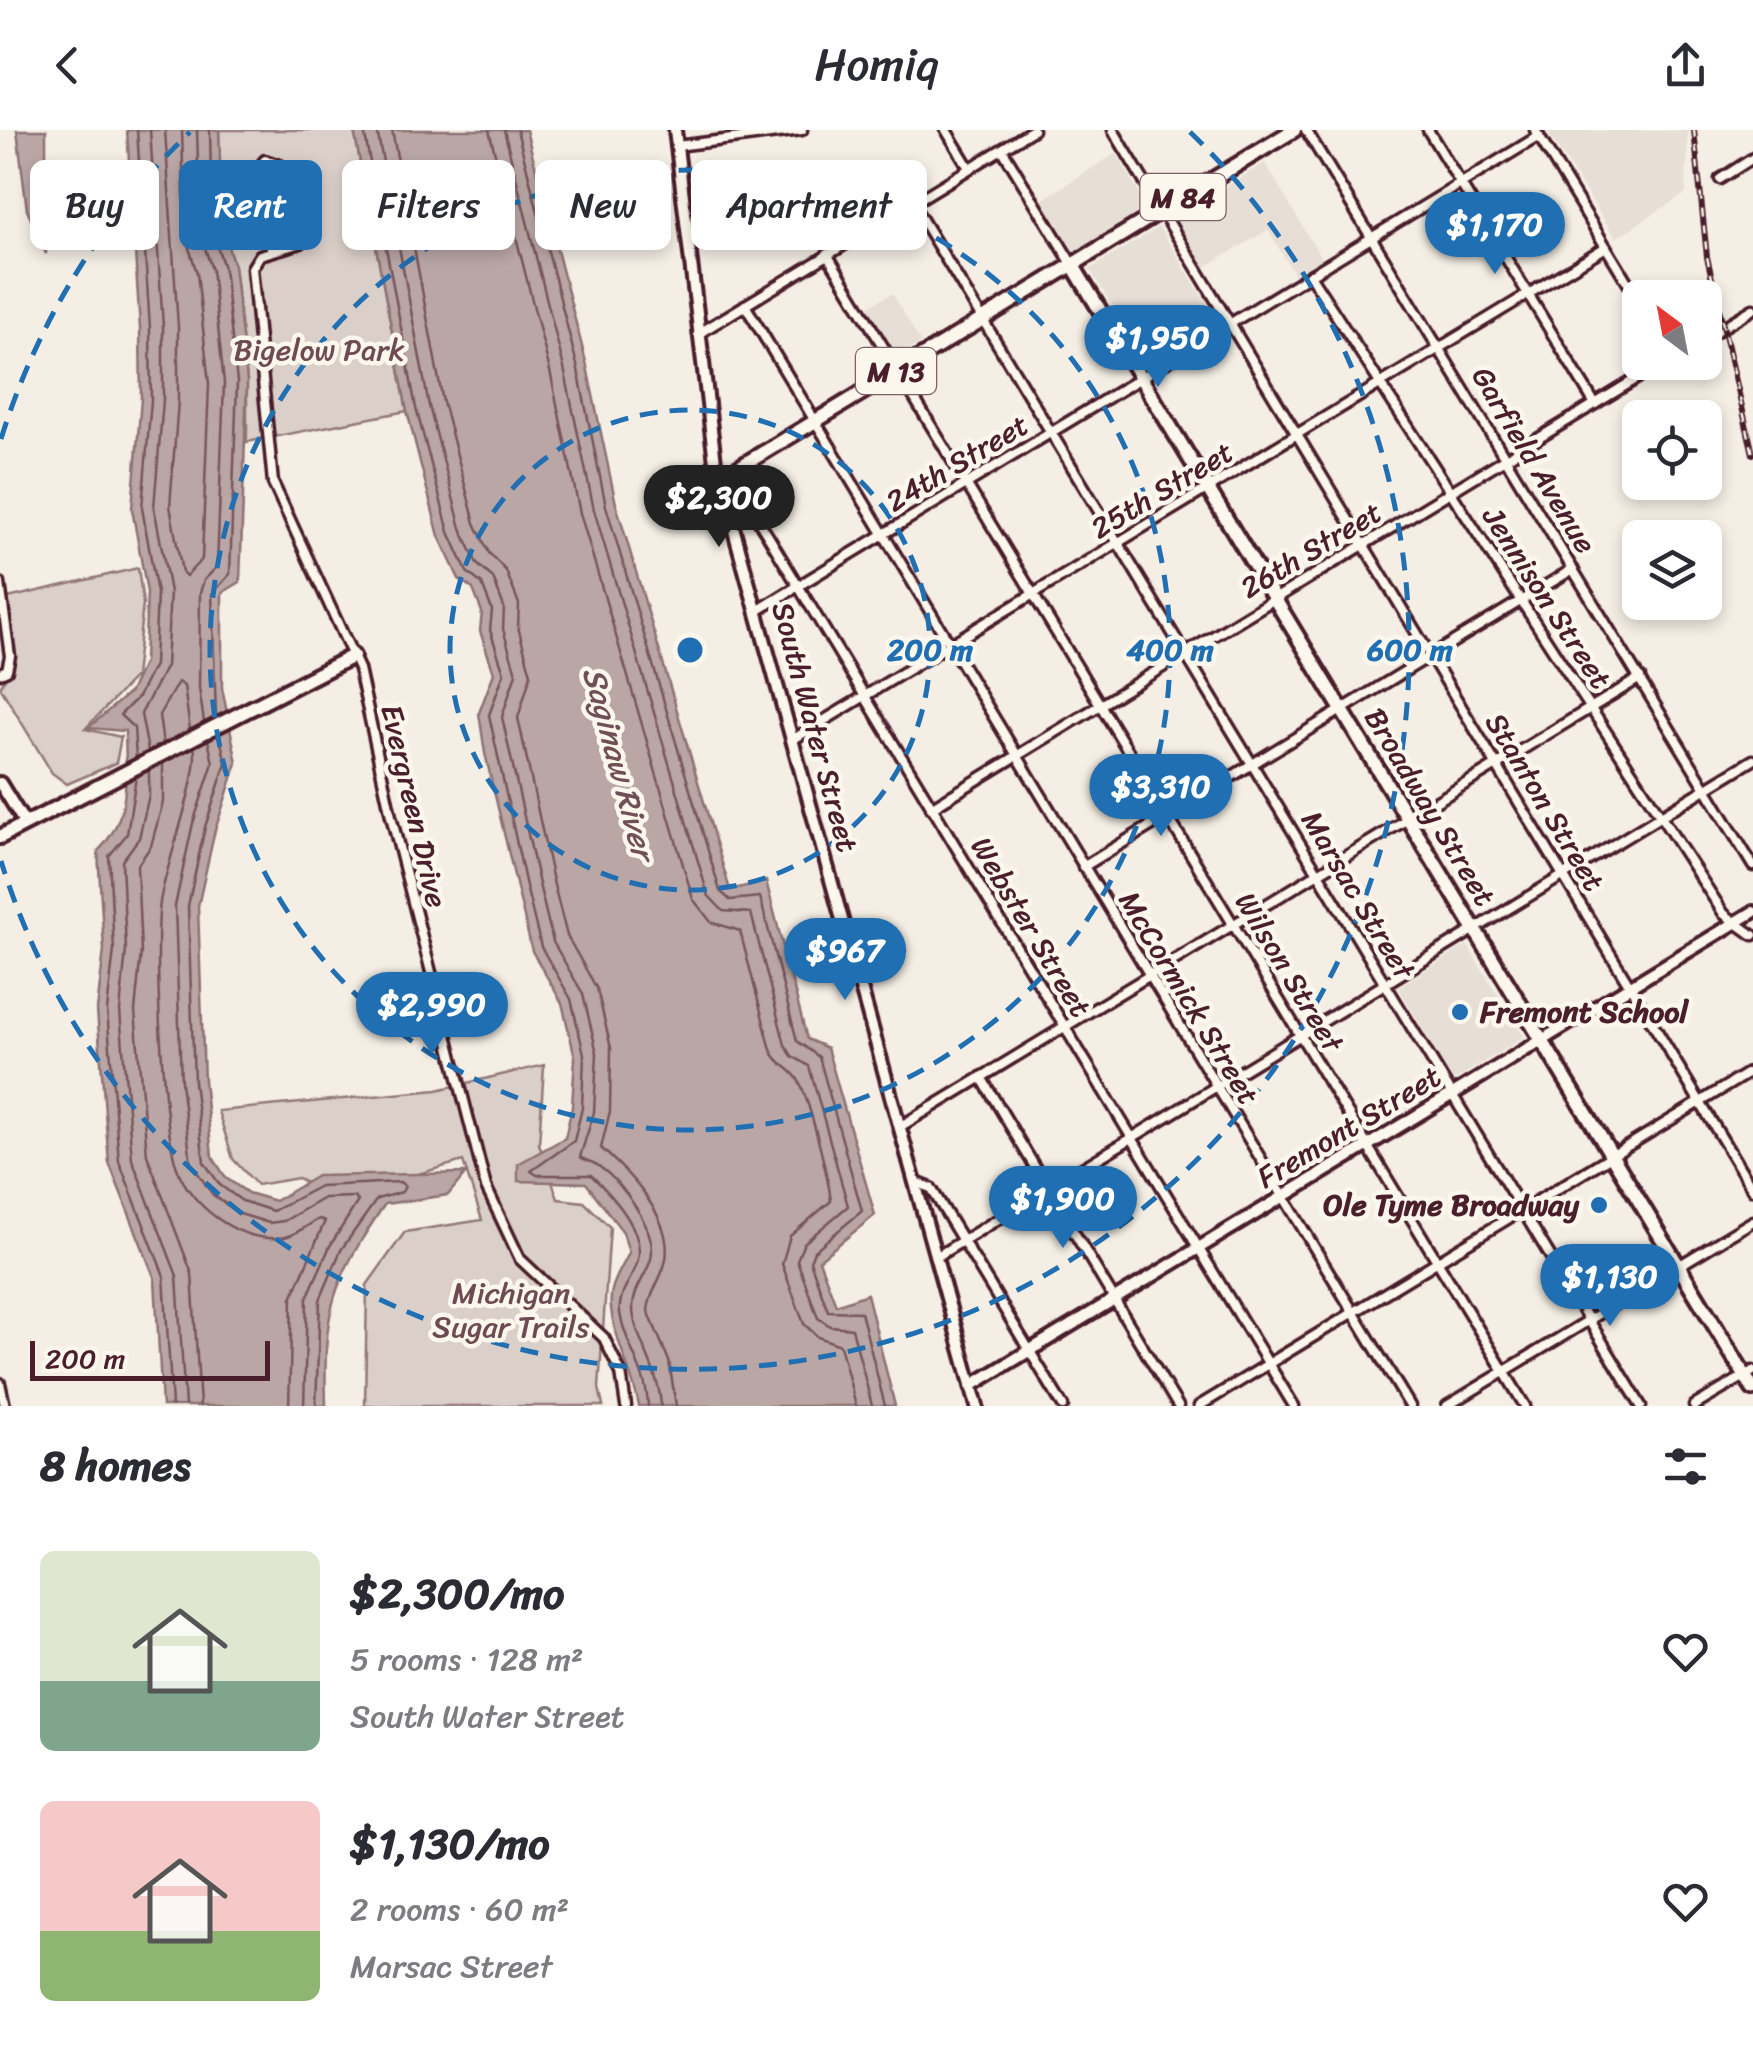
<!DOCTYPE html>
<meta charset="utf-8">
<style>
:root{--surface:#fff;--page:#f2f2f3;--text:#2b2b33;--muted:#7c7c81;--accent:#1f6fb2}
body{margin:0;font-family:Sriracha,sans-serif;background:var(--page);color:var(--text);height:100vh;display:flex;flex-direction:column;font-size:38px;white-space:nowrap}
*{box-sizing:border-box;margin:0}
p{font-size:32px;color:var(--muted)}
.icon{flex:none;width:55px;height:55px;fill:none;stroke:currentColor;stroke-width:2;stroke-linecap:round;stroke-linejoin:round}
.map{position:relative;height:1276px;overflow:hidden}
.side{display:flex;flex-direction:column;background:var(--surface);flex:1}
.side>*{flex:none}
.guide{position:absolute;left:30px;top:30px;width:1000px;height:90px;display:flex;gap:20px}
.needle{width:65px;rotate:328deg}
.tools{position:absolute;left:1622px;top:150px;display:grid;gap:20px}
.tools a{display:grid;place-items:center;width:100px;height:100px;border-radius:15px;background:var(--surface);box-shadow:0 5px 15px #0003;font-size:50px}
.scale{position:absolute;left:30px;bottom:25px;width:240px;box-sizing:border-box;padding-left:10px;border:5px solid #4a1f2b;border-top:0;font-size:28px;line-height:35px;white-space:nowrap;color:#4a1f2b;-webkit-text-stroke:8px #fbf7ec;paint-order:stroke}
.price{position:absolute;translate:-50% -85px;padding:0 22px;border-radius:35px;background:var(--accent);color:#fff;font-size:32px;line-height:65px;filter:drop-shadow(0 2px 5px #0008)}
.price::after{content:'';position:absolute;left:50%;top:60px;width:30px;height:22px;margin-left:-15px;background:inherit;clip-path:polygon(0 0,100% 0,50% 100%)}
.price.on{background:#222;color:#fff}
ul{padding:0;list-style:none}
li{display:flex;align-items:center;gap:30px;height:250px;padding:0 40px}
li span{display:grid;place-items:center;flex:none;width:280px;height:200px;border-radius:15px;color:#555}
li>.icon{margin-inline-start:auto}
span .icon{width:120px;height:120px;fill:#fffc;stroke-width:1}
li b{font-size:42px}
h2{display:flex;justify-content:space-between;align-items:center;height:120px;padding:0 40px;font-size:42px}
.pill{padding:0 35px;border-radius:15px;background:var(--surface);box-shadow:0 5px 15px #0003;font-size:35px;line-height:90px}
.pill.on{background:var(--accent);color:#fff}
header{display:flex;justify-content:space-between;align-items:center;height:130px;padding:0 40px;background:var(--surface);font-size:45px;font-weight:600}
.map>svg:first-child{display:block}
.built{fill:#e7dfd6}
.green{fill:#dbd0c9;stroke:#92787a;stroke-width:2.5}
.water{fill:#baa7a5;stroke:#8d7174;stroke-width:2.5}
.lines{fill:none;stroke-linecap:round;stroke-linejoin:round}
.shore{stroke:#77555c;stroke-width:2.5}
.minor-casing{stroke:#4a1f2b;stroke-width:15}
.tertiary-casing{stroke:#4a1f2b;stroke-width:18}
.primary-casing{stroke:#4a1f2b;stroke-width:20}
.minor{stroke:#fbf7ec;stroke-width:8}
.tertiary{stroke:#fbf7ec;stroke-width:10}
.primary{stroke:#fbf7ec;stroke-width:12}
.rail-casing{stroke:#4a1f2b;stroke-width:6}
.rail{stroke:#fbf7ec;stroke-width:2.5;stroke-dasharray:8;stroke-linecap:butt}
.ring{fill:none;stroke:#1f6fb2;stroke-width:5;stroke-dasharray:18 12}
.poi-dot{fill:#1f6fb2;stroke:#fbf7ec;stroke-width:4}
.labels{text-anchor:middle;stroke-width:9;stroke-linejoin:round;paint-order:stroke}
.shield{fill:#fbf7ec;stroke:#7f6065;stroke-width:2.5}
.shield-label{font-size:28px;font-weight:bold;fill:#4a1f2b}
.park-label{font-size:30px;fill:#6e4b52;stroke:#fbf7ec}
.street-label{font-size:30px;fill:#4a1f2b;stroke:#fbf7ec}
.poi-label{font-size:30px;font-weight:bold;fill:#4a1f2b;stroke:#fbf7ec;text-anchor:start}
.water-label{font-size:32px;font-style:italic;fill:#714f56;stroke:#fbf7ec}
.centre{fill:#1f6fb2;stroke:#fbf7ec;stroke-width:5}
.ring-label{font-size:30px;text-anchor:middle;font-weight:bold;fill:#1f6fb2;stroke:#fbf7ec;stroke-width:9;stroke-linejoin:round;paint-order:stroke}
</style>
<header><svg class="icon" aria-label="back" viewBox="0 0 24 24"><path d="M15 5l-7 7 7 7"/></svg>Homiq<svg class="icon" aria-label="share" viewBox="0 0 24 24"><path d="M12 15V3M7 8l5-5 5 5M5 13v7h14v-7"/></svg></header>
<div class="map">
<svg width="1753" height="1276" viewBox="0 0 1753 1276">
<rect width="100%" height="100%" fill="#f4eee4"/>
<filter id="ink" filterUnits="userSpaceOnUse"><feTurbulence type="fractalNoise" baseFrequency=".01" numOctaves="2"/><feDisplacementMap in="SourceGraphic" scale="20" xChannelSelector="R" yChannelSelector="G"/><feConvolveMatrix kernelMatrix="1 2 1 2 8 2 1 2 1" color-interpolation-filters="sRGB"/></filter>
<g filter="url(#ink)">
<g class="built">
<path d="M1546 0H1688L1686 63 1616 108Z"/>
<path d="M1116 23 1148 77 1074 122 1042 70Z"/>
<path d="M1265 33 1323 131 1296 147 1268 100 1205 137 1175 87Z"/>
<path d="M1159 97 1217 190 1147 233 1090 139Z"/>
<path d="M892 163 921 213 896 228 866 178Z"/>
<path d="M1467 815 1524 907 1453 951 1398 857Z"/>
</g>
<g class="green">
<path d="M219 0H354L407 281 247 312V251L234 135 222 99Z"/>
<path d="M138 438 143 474 135 547 85 599 121 607 116 633 67 654 52 643 0 557 14 533 8 468Z"/>
<path d="M544 935 539 1014 558 1069 584 1072 610 1097 599 1258 603 1276H365L367 1155 405 1102 482 1090 463 1031 331 1069 298 1048 257 1055 233 1029 218 981 437 960Z"/>
</g>
<g class="water">
<path d="M17 0H46V124L27 80Z"/>
<path d="M127 0H219L222 99 234 135 247 251 240 452 222 463V558L237 633 215 700 198 776 204 951 212 1026 226 1048 248 1063 275 1071 317 1046 466 1043 448 1065 385 1074C331 1153 323 1180 326 1276H162L155 1149 109 1033 97 880 104 820 98 721C132 687 126 646 125 601L88 598 130 562 144 532 147 462 132 379 141 269 140 198Z"/>
<path d="M354 0H526L586 232 616 374 730 760 766 751 807 909 827 918 875 1085 819 1130 836 1175 867 1164 895 1276H639C633 1241 604 1189 612 1160 615 1147 624 1134 629 1123L623 1102 586 1053 518 1051V1034L565 1008 572 977 575 927 562 873 532 821 485 623 479 583 494 543 480 501 482 482 473 459 459 449 439 406 407 281Z"/>
</g>
<g class="lines">
<g class="shore">
<path d="M165 0 178 197V271L170 376 182 442 186 446 202 429 209 254 197 143 185 105 182 0"/>
<path d="M197 0 200 102 212 140 224 253 217 437 204 450 200 463 199 558 204 592"/>
<path d="M210 0 212 100 224 138 237 252 230 444 212 464 216 586"/>
<path d="M364 0 416 278 449 402 467 442 482 454 492 480 490 500 504 543 489 585 526 756 541 817 571 869 584 924 582 978 574 1011 531 1041 537 1045H591C610 1063 640 1095 639 1123 638 1146 614 1162 621 1188 628 1220 647 1242 648 1276"/>
<path d="M377 0 429 276 461 398 477 434 493 448 504 477 503 499 516 543 502 587 539 754 553 812 583 864 597 923 594 982 580 1027C586 1031 594 1032 600 1037 622 1053 658 1100 651 1129 646 1147 632 1160 633 1180 634 1207 659 1238 661 1276"/>
<path d="M392 0 443 272 475 393 489 423 506 441 519 474 518 497 531 544 518 588 553 751 567 806 597 859 611 918 610 981 601 1018C629 1043 673 1087 666 1129 663 1148 649 1162 648 1181L669 1231 676 1276"/>
<path d="M489 0 550 241 580 383 693 769 711 792 740 801 771 920C777 934 789 937 797 948 809 966 828 1047 831 1071L790 1106 782 1134 804 1194 818 1207 840 1215 856 1276"/>
<path d="M504 0 564 238 594 380 708 765 723 781 751 783 785 915 792 926 809 936 848 1076 804 1113 797 1130 818 1188 830 1196 852 1198 872 1276"/>
<path d="M517 0 577 235 606 376 720 761 730 770 760 767 797 911 819 927 862 1081 814 1121 810 1131 828 1181 861 1182 885 1276"/>
<path d="M219 604 226 633 205 697 188 776 194 952 204 1032 220 1055 242 1071 273 1081 320 1056 400 1052 405 1056 402 1062 377 1069 341 1120 320 1170 316 1276"/>
<path d="M208 610 213 633 193 693 175 776 181 952 191 1033 213 1065 240 1084 269 1093 284 1091 324 1068 354 1067 358 1071 330 1116 307 1168 304 1276"/>
<path d="M163 614 159 585 178 552 184 556 190 600"/>
<path d="M194 617C201 644 165 736 160 772 154 821 162 994 177 1038 190 1075 237 1111 278 1108 293 1107 306 1096 319 1089L325 1091 292 1168 289 1276"/>
<path d="M148 621 141 584 166 536 170 462 154 377 163 270V197L150 0"/>
<path d="M136 628 134 598 120 585 138 567 154 535 157 463 142 378 151 270 150 198 137 0"/>
<path d="M163 633V672L151 716 137 736 141 822 135 881 147 1025 192 1144 200 1276"/>
<path d="M149 641V665L139 708 122 731 126 820 120 881 132 1029 177 1146 185 1276"/>
<path d="M136 647 127 704 109 726 114 820 107 880 119 1031 164 1146 172 1276"/>
</g>
<defs>
<g id="minor">
<path d="M946 0 969 38"/>
<path d="M1113 0 1753 1060"/>
<path d="M1306 0 1753 736"/>
<path d="M1428 0 1595 274"/>
<path d="M1535 0 1640 173"/>
<path d="M677 16 802 0"/>
<path d="M1002 19 1072 134"/>
<path d="M1720 49 1753 28"/>
<path d="M912 73 1641 1276"/>
<path d="M272 121 253 45 265 30 280 35 301 113 260 125 252 138 273 353 359 539 391 686 486 1057 520 1129 604 1208 621 1243 626 1276"/>
<path d="M827 124 1525 1276"/>
<path d="M1310 145 1724 784 1753 805"/>
<path d="M745 175 1410 1276"/>
<path d="M698 204 1033 0"/>
<path d="M1705 208 1753 179"/>
<path d="M720 349 749 376 768 406 1294 1276"/>
<path d="M0 453 10 526 7 540 0 543"/>
<path d="M757 481 1539 6"/>
<path d="M792 610 1606 117"/>
<path d="M931 678 1664 232"/>
<path d="M1083 737 1573 439"/>
<path d="M981 947 1178 1276"/>
<path d="M901 996 1640 548"/>
<path d="M916 1052 931 1058 1063 1276"/>
<path d="M936 1127 1753 630"/>
<path d="M0 1253 5 1276"/>
<path d="M1199 1276 1753 940"/>
<path d="M1447 1276 1753 1091"/>
<path d="M1694 1276 1753 1241"/>
</g>
<g id="tertiary">
<path d="M675 0 715 332 977 1276"/>
<path d="M0 653 24 692"/>
<path d="M971 1256 1753 782"/>
</g>
<g id="primary">
<path d="M1072 134 1753 1259"/>
<path d="M720 349 1294 0"/>
<path d="M0 707 353 526"/>
</g>
</defs>
<use href="#minor" class="minor-casing"/>
<use href="#tertiary" class="tertiary-casing"/>
<use href="#primary" class="primary-casing"/>
<use href="#minor" class="minor"/>
<use href="#tertiary" class="tertiary"/>
<use href="#primary" class="primary"/>
<defs>
<path id="rail" d="M1694 0 1707 127 1753 324"/>
</defs>
<use href="#rail" class="rail-casing"/>
<use href="#rail" class="rail"/>
</g>
</g>
<g class="ring">
<circle cx="690" cy="520" r="240"/>
<circle cx="690" cy="520" r="480"/>
<path d="M1 309A720 720 0 0 1 190 2M1190 2A720 720 0 1 1 1 731"/>
</g>
<g class="poi-dot">
<circle cx="1460" cy="882" r="10"/>
<circle cx="1599" cy="1075" r="10"/>
</g>
<g class="labels">
<g class="shield">
<rect x="1140.5" y="44" width="85" height="46" rx="8"/>
<rect x="856" y="218" width="80" height="46" rx="8"/>
</g>
<g class="shield-label">
<text x="1183" y="77">M 84</text>
<text x="896" y="251">M 13</text>
</g>
<g class="park-label">
<text x="319" y="230">Bigelow Park</text>
<text x="511" y="1173">Michigan<tspan x="511" dy="34">Sugar Trails</tspan></text>
</g>
<g class="street-label">
<text transform="translate(1534 330) rotate(59)" y="10">Garfield Avenue</text>
<text transform="translate(957 333) rotate(-31)" y="10">24th Street</text>
<text transform="translate(1162 360) rotate(-31)" y="10">25th Street</text>
<text transform="translate(1311 420) rotate(-31)" y="10">26th Street</text>
<text transform="translate(1547 468) rotate(57)" y="10">Jennison Street</text>
<text transform="translate(815 597) rotate(75)" y="10">South Water Street</text>
<text transform="translate(1545 672) rotate(59)" y="10">Stanton Street</text>
<text transform="translate(414 676) rotate(77)" y="10">Evergreen Drive</text>
<text transform="translate(1430 677) rotate(59)" y="10">Broadway Street</text>
<text transform="translate(1358 765) rotate(59)" y="10">Marsac Street</text>
<text transform="translate(1031 797) rotate(59)" y="10">Webster Street</text>
<text transform="translate(1289 842) rotate(59)" y="10">Wilson Street</text>
<text transform="translate(1189 868) rotate(59)" y="10">McCormick Street</text>
<text transform="translate(1349 997) rotate(-31)" y="10">Fremont Street</text>
</g>
<g class="poi-label">
<text x="1480" y="892">Fremont School</text>
<text x="1579" y="1085" text-anchor="end">Ole Tyme Broadway</text>
</g>
<g class="water-label">
<text transform="translate(619 633) rotate(75)" y="11">Saginaw River</text>
</g>
</g>
<circle cx="690" cy="520" r="15" class="centre"/>
<g class="ring-label">
<text x="930" y="530">200 m</text>
<text x="1170" y="530">400 m</text>
<text x="1410" y="530">600 m</text>
</g>
</svg>
<div class="tools">
<a><svg class="needle" viewBox="-14 -14 28 28"><path d="M0-13l5 13h-10z" fill="#e53935"/><path d="M0 13l5-13h-10z" fill="#7c7c81"/></svg></a>
<a><svg class="icon" aria-label="locate" viewBox="0 0 24 24"><circle cx="12" cy="12" r="6"/><path d="M12 2v4M12 18v4M2 12h4M18 12h4"/></svg></a>
<a><svg class="icon" aria-label="layers" viewBox="0 0 24 24"><path d="M12 4l9 5-9 5-9-5zM3 14l9 5 9-5"/></svg></a>
</div>
<div class="scale">200 m</div>
<b class="price" style="left:1495px;top:147px">$1,170</b>
<b class="price" style="left:1158px;top:260px">$1,950</b>
<b class="price on" style="left:719px;top:420px">$2,300</b>
<b class="price" style="left:1161px;top:709px">$3,310</b>
<b class="price" style="left:845px;top:873px">$967</b>
<b class="price" style="left:432px;top:927px">$2,990</b>
<b class="price" style="left:1063px;top:1121px">$1,900</b>
<b class="price" style="left:1610px;top:1199px">$1,130</b>
<div class="guide">
<a class="pill">Buy</a>
<a class="pill on">Rent</a>
<a class="pill">Filters</a>
<a class="pill">New</a>
<a class="pill">Apartment</a>
</div>
</div>
<section class="side">
<h2>8 homes<svg class="icon" aria-label="filters" viewBox="0 0 24 24"><path d="M4 7h16M4 17h16"/><circle cx="9" cy="7" r="2"/><circle cx="15" cy="17" r="2"/></svg></h2>
<ul>
<li><span style="background:linear-gradient(#dfe7d0 65%,#7fa58c 0)"><svg class="icon" aria-label="home" viewBox="0 0 24 24"><path d="M3 11l9-7 9 7M6 9v11h12V9"/></svg></span><div><b>$2,300/mo</b><p>5 rooms · 128 m²</p><p>South Water Street</p></div><svg class="icon" aria-label="heart" viewBox="0 0 24 24"><path d="M12 20l-8-8c-3-5 5-10 8-4 3-6 11-1 8 4z"/></svg></li>
<li><span style="background:linear-gradient(#f6c9c9 65%,#8fb573 0)"><svg class="icon" aria-label="home" viewBox="0 0 24 24"><path d="M3 11l9-7 9 7M6 9v11h12V9"/></svg></span><div><b>$1,130/mo</b><p>2 rooms · 60 m²</p><p>Marsac Street</p></div><svg class="icon" aria-label="heart" viewBox="0 0 24 24"><path d="M12 20l-8-8c-3-5 5-10 8-4 3-6 11-1 8 4z"/></svg></li>
</ul>
</section>
